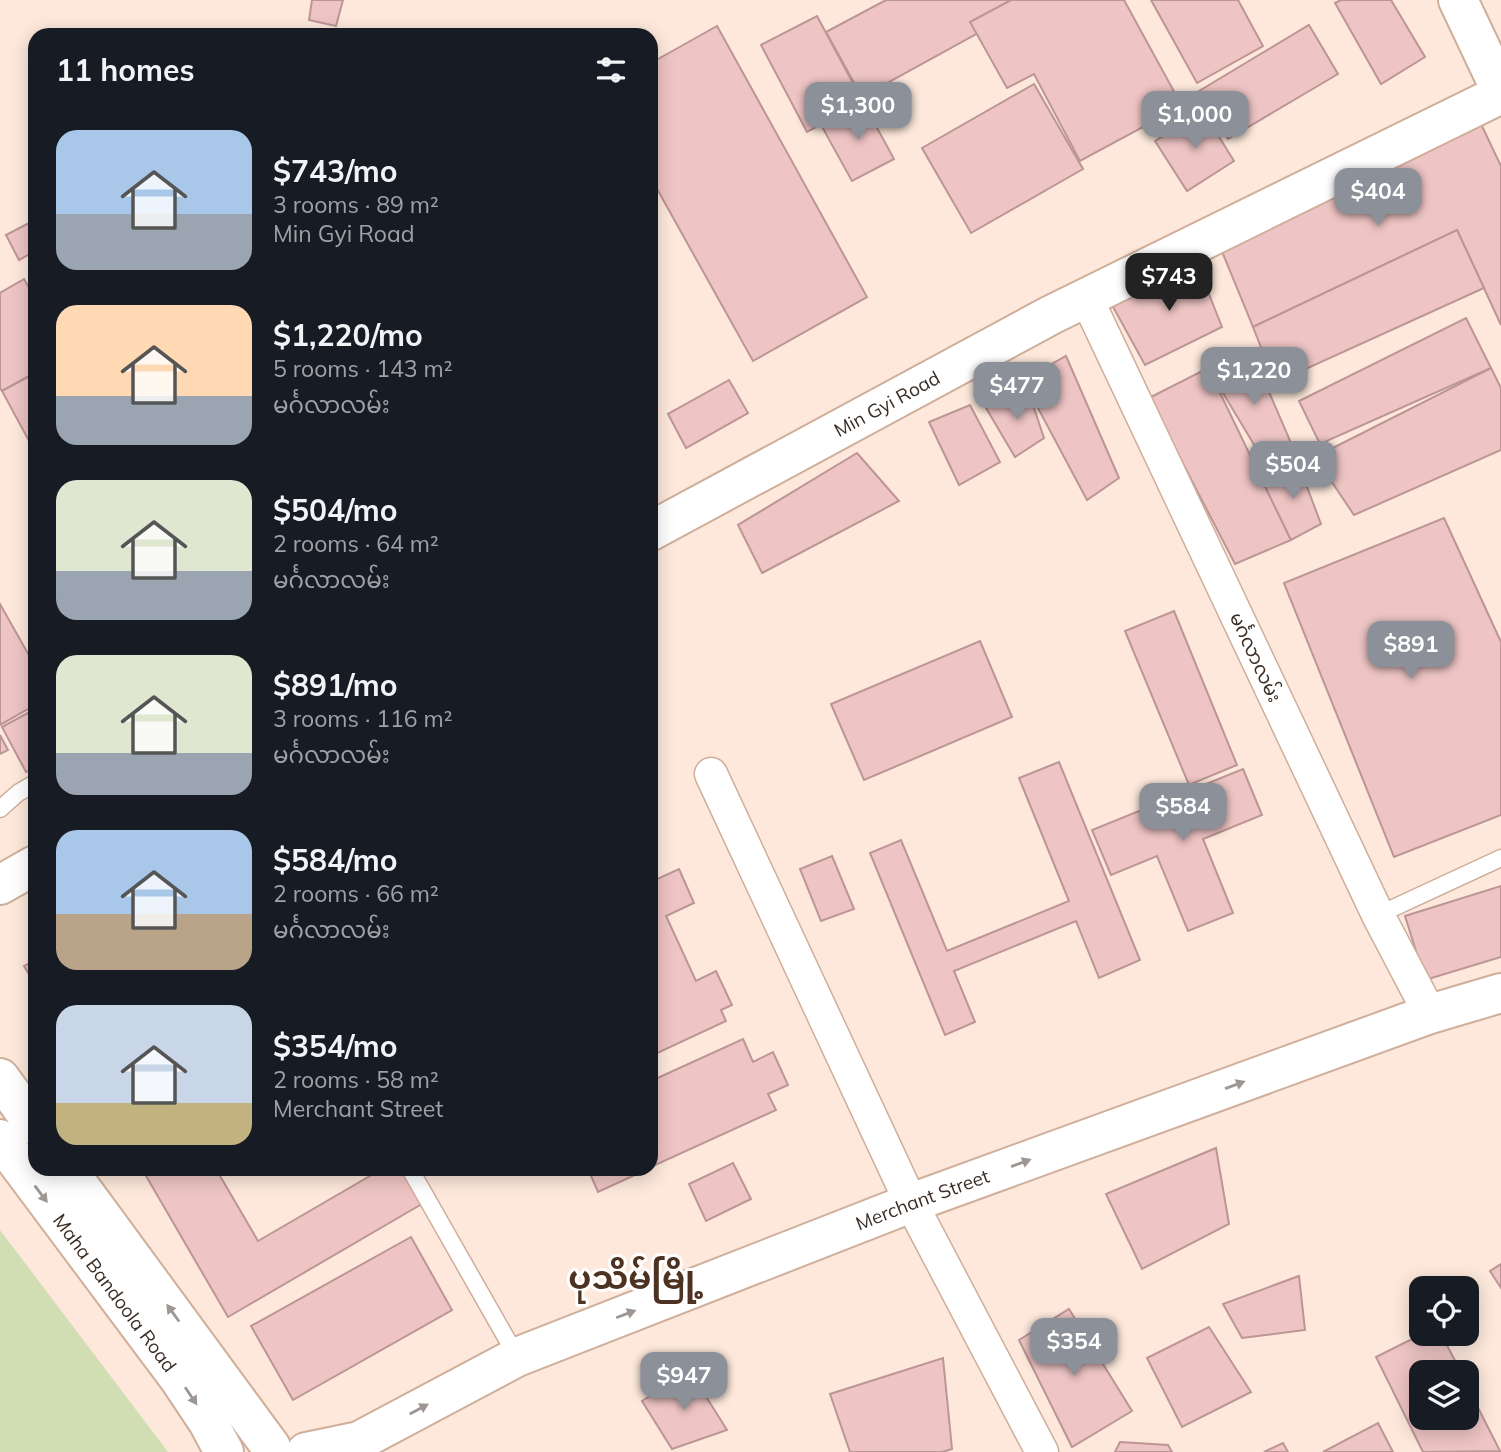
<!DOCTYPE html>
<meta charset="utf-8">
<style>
:root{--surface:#171b24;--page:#20242c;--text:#f1f3f6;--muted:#9ea1a6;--accent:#8c9099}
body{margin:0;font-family:Mulish,"Noto Sans Myanmar",sans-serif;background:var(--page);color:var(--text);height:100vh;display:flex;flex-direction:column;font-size:26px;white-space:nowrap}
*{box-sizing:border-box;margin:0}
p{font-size:23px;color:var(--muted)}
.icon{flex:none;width:38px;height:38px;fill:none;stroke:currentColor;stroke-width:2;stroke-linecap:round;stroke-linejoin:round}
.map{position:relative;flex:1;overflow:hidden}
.panel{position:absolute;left:28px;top:28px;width:630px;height:1148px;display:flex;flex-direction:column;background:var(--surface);border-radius:21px;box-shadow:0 4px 18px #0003}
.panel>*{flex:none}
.buttons{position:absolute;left:1409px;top:1276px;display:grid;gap:14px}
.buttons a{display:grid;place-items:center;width:70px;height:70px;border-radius:14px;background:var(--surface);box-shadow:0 4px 18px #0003;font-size:35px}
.price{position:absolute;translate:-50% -60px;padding:0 16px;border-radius:14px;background:var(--accent);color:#fff;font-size:23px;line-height:46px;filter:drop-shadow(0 2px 4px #0008)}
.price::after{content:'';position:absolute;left:50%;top:42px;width:21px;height:16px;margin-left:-10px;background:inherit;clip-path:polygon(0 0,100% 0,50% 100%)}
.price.active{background:#222;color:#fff}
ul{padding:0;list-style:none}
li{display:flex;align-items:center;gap:21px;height:175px;padding:0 28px}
li span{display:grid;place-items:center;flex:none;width:196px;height:140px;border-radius:21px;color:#555}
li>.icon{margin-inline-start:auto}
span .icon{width:84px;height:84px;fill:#fffc;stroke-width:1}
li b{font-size:30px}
h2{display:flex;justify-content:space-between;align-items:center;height:84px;padding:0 28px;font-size:30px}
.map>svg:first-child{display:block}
.green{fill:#d1deb4}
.building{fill:#eec4c4;stroke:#bc9595;stroke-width:2}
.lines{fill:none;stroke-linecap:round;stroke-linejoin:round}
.lane-casing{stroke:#cfae9a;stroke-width:19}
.street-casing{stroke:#cfae9a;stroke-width:35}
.secondary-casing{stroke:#cfae9a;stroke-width:42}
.lane{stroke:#fff;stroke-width:16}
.street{stroke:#fff;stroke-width:32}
.secondary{stroke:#fff;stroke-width:38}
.oneway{fill:#9d9692}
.labels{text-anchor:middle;stroke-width:6;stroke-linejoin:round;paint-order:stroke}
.street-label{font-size:19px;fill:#3b2e26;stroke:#fff}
.town-label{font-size:33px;font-weight:bold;fill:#4d3221;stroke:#fff}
</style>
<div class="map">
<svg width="1501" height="1452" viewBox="0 0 1501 1452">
<rect width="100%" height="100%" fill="#fde8db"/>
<path class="green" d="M0 1230 168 1452H0Z"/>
<g class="building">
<path d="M312 0H343L336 26 309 20Z"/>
<path d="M886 0H1038L862 97 826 32Z"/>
<path d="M1011 0H1124L1182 106 1080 161 1034 74 1007 88 970 22Z"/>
<path d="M1151 0H1238L1263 46 1197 83Z"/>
<path d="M1341 0H1391L1425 57 1381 84 1335 3Z"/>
<path d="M817 16 863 102 807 132 761 45Z"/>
<path d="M1309 25 1338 74 1228 139 1199 91Z"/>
<path d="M717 26 867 297 753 361 656 187 651 190V63Z"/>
<path d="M1034 84 1083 169 971 233 922 148Z"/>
<path d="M863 102 894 159 852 181 821 125Z"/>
<path d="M1203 111 1234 161 1187 191 1155 141Z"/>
<path d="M1481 124 1501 166V325L1457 230 1253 327 1221 249Z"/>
<path d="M35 220V251L19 260 6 235Z"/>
<path d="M1457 230 1484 288 1275 383 1253 327Z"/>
<path d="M1195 259 1222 327 1145 365 1112 305Z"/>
<path d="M24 279 35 298V373L2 391 0 388V293Z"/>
<path d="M1466 318 1491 368 1320 444 1299 401Z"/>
<path d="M1251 350 1297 457 1268 468 1208 368Z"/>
<path d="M1066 356 1119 478 1087 500 1023 380Z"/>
<path d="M1208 368 1291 540 1235 564 1149 398Z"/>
<path d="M1491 368 1501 388V450L1354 515 1315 457Z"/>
<path d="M35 373V452L2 391Z"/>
<path d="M729 380 748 413 686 448 668 414Z"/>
<path d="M1028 390 1044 438 1015 457 986 408Z"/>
<path d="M970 405 1000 462 959 485 929 422Z"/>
<path d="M857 453 899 501 762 573 738 525Z"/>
<path d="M1298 463 1321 524 1291 540 1262 480Z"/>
<path d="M1444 518 1501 642V815L1394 857 1284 583Z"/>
<path d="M0 604 35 666V705L0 725Z"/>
<path d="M1174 611 1237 765 1189 785 1125 631Z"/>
<path d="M980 641 1012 717 864 780 831 704Z"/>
<path d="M35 709V768L26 772 2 727Z"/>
<path d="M0 735 8 750 0 754Z"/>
<path d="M1059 762 1140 960 1099 978 1076 921 954 971 975 1022 945 1035 870 853 901 840 947 951 1069 901 1019 778Z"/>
<path d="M1243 769 1262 815 1203 839 1233 913 1188 931 1157 856 1111 875 1092 830Z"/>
<path d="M832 856 854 909 821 921 800 869Z"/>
<path d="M679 869 694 903 666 916 696 981 716 971 732 1005 721 1010 726 1021 651 1056V878L653 881Z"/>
<path d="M1501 886V957L1425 980 1405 916Z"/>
<path d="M35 960V984L24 966Z"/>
<path d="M743 1039 753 1062 773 1052 788 1085 768 1094 776 1110 651 1167V1081Z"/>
<path d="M1216 1148 1229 1224 1142 1269 1106 1194Z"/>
<path d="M733 1163 751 1199 706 1221 689 1184Z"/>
<path d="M142 1169H216L258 1241 382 1169H409L427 1201 228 1317Z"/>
<path d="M588 1169H648L598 1192Z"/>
<path d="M411 1237 452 1310 293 1400 251 1326Z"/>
<path d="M1501 1264V1288L1490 1271Z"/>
<path d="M1299 1276 1305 1330 1242 1338 1223 1304Z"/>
<path d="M1069 1309 1132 1411 1072 1447 1019 1340Z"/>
<path d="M1209 1327 1251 1392 1182 1427 1147 1358Z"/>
<path d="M1422 1334H1441L1461 1372H1421V1418H1466V1384L1500 1451 1423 1452 1376 1357Z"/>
<path d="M943 1358 952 1449 942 1452H850L830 1394Z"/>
<path d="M690 1371 727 1430 672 1449 642 1401Z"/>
<path d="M1378 1423 1393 1452H1323Z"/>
<path d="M1120 1442 1168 1445 1172 1452H1115Z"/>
<path d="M1283 1443 1288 1452H1264Z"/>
</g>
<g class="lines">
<defs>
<g id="lane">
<path d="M0 809 18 793 35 783"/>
<path d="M1378 915 1501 858"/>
<path d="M410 1169 517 1357"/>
</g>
<g id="street">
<path d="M1086 297 1378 915 1430 1014"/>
<path d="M711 774 911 1203 1042 1452"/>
</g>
<g id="secondary">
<path d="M1458 0 1501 91"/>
<path id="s1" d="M651 531 1051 315 1501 94"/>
<path d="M0 885 35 865"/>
<path d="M0 1078 35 1126"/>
<path id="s2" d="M0 1139 180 1380 208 1422 224 1452"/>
<path d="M67 1169 271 1447"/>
<path id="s3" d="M306 1452 359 1441 517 1357 911 1203 1430 1014 1501 993"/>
</g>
</defs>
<use href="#lane" class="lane-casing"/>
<use href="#street" class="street-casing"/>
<use href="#secondary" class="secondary-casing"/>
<use href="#lane" class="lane"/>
<use href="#street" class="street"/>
<use href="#secondary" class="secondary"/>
</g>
<defs><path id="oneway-solid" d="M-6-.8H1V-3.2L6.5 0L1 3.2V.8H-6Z" transform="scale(1.75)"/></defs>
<g class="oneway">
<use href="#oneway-solid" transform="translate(1235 1085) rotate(-20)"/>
<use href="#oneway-solid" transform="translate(1021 1163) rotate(-20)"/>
<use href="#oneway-solid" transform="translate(41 1194) rotate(53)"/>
<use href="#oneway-solid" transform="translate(173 1313) rotate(-126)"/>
<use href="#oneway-solid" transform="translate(626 1314) rotate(-21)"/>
<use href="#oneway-solid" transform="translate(191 1396) rotate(56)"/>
<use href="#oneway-solid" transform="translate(419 1409) rotate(-28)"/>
</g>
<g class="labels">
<g class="street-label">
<text dy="7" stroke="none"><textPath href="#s1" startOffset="268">Min Gyi Road</textPath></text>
<text transform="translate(1256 657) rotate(65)" y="7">မင်္ဂလာလမ်း</text>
<text dy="7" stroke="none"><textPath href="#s3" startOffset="668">Merchant Street</textPath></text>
<text dy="7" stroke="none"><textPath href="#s2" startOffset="192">Maha Bandoola Road</textPath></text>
</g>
<g class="town-label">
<text x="636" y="1289">ပုသိမ်မြို့</text>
</g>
</g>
</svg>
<div class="buttons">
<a><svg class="icon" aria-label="locate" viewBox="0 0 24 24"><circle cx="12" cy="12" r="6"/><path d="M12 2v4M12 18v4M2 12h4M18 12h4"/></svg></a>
<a><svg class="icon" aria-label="layers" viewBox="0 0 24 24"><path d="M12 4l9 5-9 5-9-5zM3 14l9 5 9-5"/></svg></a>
</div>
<b class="price" style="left:858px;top:142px">$1,300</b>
<b class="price" style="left:1195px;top:151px">$1,000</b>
<b class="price" style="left:1378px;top:228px">$404</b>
<b class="price active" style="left:1169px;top:313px">$743</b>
<b class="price" style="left:1254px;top:407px">$1,220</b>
<b class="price" style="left:1017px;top:422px">$477</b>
<b class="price" style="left:1293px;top:501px">$504</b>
<b class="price" style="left:1411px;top:681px">$891</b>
<b class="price" style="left:1183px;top:843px">$584</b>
<b class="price" style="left:1074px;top:1378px">$354</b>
<b class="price" style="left:684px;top:1412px">$947</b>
<section class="panel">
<h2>11 homes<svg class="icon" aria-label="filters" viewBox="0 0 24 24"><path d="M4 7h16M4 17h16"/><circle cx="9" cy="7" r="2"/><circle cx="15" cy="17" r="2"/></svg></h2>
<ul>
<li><span style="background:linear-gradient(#a9c7e8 60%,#9aa5b1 0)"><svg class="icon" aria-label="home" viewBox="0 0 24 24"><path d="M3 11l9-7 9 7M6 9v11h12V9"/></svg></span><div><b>$743/mo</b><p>3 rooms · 89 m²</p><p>Min Gyi Road</p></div></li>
<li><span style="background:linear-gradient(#ffd9b3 65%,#9aa5b1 0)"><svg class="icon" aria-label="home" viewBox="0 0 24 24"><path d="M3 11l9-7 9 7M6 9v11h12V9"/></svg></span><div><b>$1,220/mo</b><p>5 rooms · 143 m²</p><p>မင်္ဂလာလမ်း</p></div></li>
<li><span style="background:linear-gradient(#dfe7d0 65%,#9aa5b1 0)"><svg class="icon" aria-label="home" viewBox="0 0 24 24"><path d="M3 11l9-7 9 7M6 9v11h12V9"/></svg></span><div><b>$504/mo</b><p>2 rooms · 64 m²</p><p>မင်္ဂလာလမ်း</p></div></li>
<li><span style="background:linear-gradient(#dfe7d0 70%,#9aa5b1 0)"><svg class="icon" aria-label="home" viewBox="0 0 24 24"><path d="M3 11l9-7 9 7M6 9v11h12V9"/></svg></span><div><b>$891/mo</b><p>3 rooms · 116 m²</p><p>မင်္ဂလာလမ်း</p></div></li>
<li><span style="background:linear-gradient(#a9c7e8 60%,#b9a48a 0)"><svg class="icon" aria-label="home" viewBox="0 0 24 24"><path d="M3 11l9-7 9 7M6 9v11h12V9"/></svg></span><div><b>$584/mo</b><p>2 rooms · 66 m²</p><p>မင်္ဂလာလမ်း</p></div></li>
<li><span style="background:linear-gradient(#c9d6e8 70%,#c2b280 0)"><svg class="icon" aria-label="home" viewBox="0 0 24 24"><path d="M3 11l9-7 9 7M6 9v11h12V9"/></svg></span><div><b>$354/mo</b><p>2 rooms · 58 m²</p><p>Merchant Street</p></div></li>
</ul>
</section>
</div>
